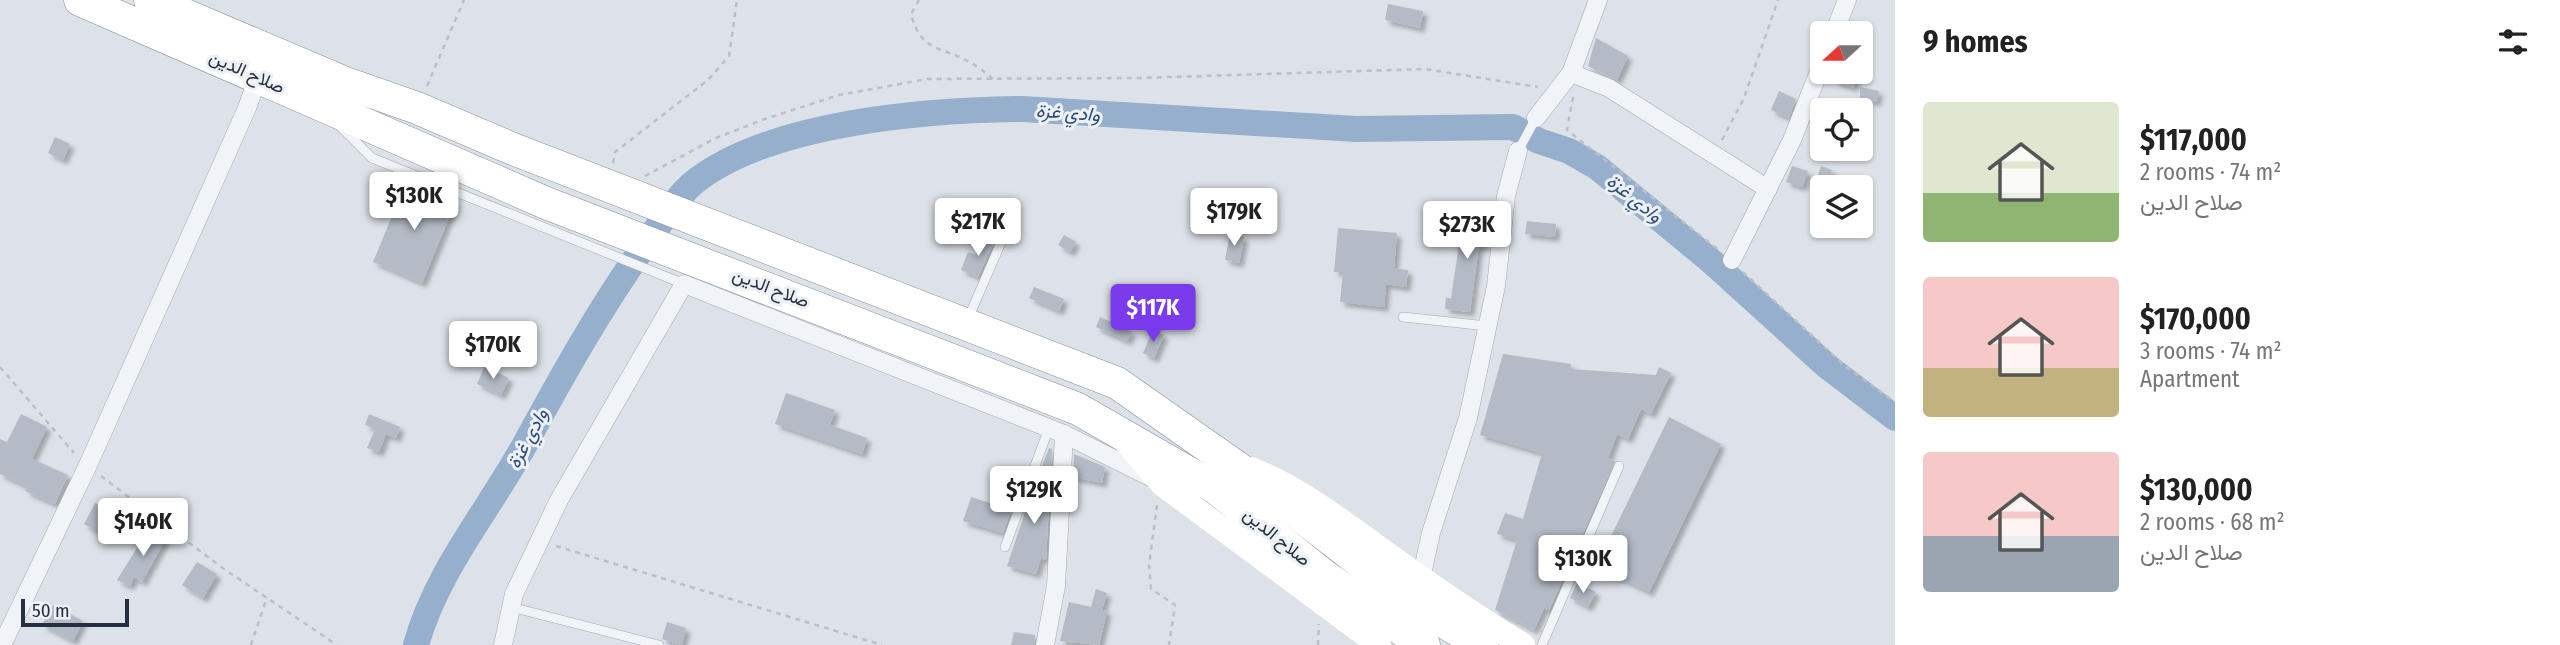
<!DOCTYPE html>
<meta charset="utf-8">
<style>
:root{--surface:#fff;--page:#f6f6f6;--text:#222;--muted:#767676;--accent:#7c3aed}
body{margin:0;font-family:"Fira Sans Condensed",Vazirmatn,sans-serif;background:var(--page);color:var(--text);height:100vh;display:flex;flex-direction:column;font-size:26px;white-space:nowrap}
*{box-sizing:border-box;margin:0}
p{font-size:23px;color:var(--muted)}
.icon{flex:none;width:38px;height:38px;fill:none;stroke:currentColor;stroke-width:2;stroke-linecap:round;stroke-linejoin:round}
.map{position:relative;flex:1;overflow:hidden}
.details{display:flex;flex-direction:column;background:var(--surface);width:665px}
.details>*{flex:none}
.needle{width:46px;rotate:249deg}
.tools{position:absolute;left:1810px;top:21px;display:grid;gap:14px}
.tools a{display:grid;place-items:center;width:63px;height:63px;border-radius:7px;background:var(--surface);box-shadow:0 2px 5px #0004;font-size:35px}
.scale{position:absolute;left:21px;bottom:18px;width:108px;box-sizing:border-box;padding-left:7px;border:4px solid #252f41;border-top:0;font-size:19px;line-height:24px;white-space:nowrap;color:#252f41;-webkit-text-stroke:5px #edf1f6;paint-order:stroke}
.price{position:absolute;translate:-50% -60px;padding:0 16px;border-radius:7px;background:#fff;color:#222;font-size:23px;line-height:46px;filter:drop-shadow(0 2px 4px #0008)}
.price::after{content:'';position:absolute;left:50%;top:42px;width:21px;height:16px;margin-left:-10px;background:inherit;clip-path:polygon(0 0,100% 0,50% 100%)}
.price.active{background:var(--accent);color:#fff}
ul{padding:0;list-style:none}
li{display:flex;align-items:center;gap:21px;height:175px;padding:0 28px}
li span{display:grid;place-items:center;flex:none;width:196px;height:140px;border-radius:7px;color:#555}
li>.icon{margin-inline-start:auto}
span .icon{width:84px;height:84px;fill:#fffc;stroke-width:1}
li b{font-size:30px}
h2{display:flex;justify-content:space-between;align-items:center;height:84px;padding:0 28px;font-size:30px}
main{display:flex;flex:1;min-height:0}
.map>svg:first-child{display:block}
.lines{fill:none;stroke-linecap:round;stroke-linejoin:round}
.river{stroke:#95afcc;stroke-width:26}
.building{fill:#b4bbc6;filter:url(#shadow)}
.lane-casing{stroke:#a2a9b3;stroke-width:10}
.street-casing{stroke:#a2a9b3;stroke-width:19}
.highway-casing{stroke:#838fa1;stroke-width:33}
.path{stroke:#bbc0c8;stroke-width:2.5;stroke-dasharray:5 5;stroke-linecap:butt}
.lane{stroke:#f0f3f7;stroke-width:9}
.street{stroke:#f0f3f7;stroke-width:18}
.secondary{stroke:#fff;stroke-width:24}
.highway{stroke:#fff;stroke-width:32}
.labels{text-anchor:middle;stroke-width:6;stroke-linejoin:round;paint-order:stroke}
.street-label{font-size:18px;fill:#252f41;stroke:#edf1f6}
.water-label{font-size:19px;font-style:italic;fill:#2c4d78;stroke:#edf1f6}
</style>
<main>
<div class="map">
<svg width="1895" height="645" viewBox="0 0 1895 645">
<defs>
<filter id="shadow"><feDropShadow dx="4.5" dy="4.5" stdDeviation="2" flood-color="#0004"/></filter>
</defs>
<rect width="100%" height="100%" fill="#dde2e9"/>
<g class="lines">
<path class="river" d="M416 645C436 572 488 511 524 446 562 376 600 308 647 242 661 223 674 200 692 184 767 122 928 110 1022 109L1356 129 1513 127 1539 141 1569 151 1597 167 1711 261 1828 367 1895 418"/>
</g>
<g class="building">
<path d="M1388 4 1423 11 1420 28 1385 20Z"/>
<path d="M1596 38 1628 56 1617 80 1588 66Z"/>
<path d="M1838 72H1859L1853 88 1834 81Z"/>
<path d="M1860 87 1879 91 1876 102 1860 99Z"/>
<path d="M1779 91 1796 99 1789 118 1771 110Z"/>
<path d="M55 137 70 144 63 160 48 153Z"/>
<path d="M1792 166 1808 171 1802 187 1786 182Z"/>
<path d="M1821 166 1832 170 1826 187 1815 183Z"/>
<path d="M406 182 455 203 422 283 373 262Z"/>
<path d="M1464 210 1487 214 1483 246 1479 245 1470 312 1445 309 1446 298H1451Z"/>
<path d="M1527 221 1556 224 1555 237 1525 234Z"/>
<path d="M1338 228 1397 233 1394 268 1408 270 1406 287 1386 284 1384 307 1340 302 1343 272H1334Z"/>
<path d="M1230 234 1244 237 1239 263 1225 260Z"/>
<path d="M1064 235 1076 242 1070 252 1058 245Z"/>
<path d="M982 238 994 242 978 277 961 270 968 252 975 255Z"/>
<path d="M1034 287 1064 299 1059 311 1029 298Z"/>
<path d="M1162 294 1179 302 1173 314 1156 305Z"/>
<path d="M1100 317 1132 332 1127 341 1096 327Z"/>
<path d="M1153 330 1164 335 1154 358 1143 353Z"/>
<path d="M1503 354 1571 364 1570 369 1656 375 1659 367 1671 373 1651 414 1641 409 1628 439 1617 434 1608 458 1615 461 1549 610 1544 608 1534 630 1495 610 1517 540 1497 534 1505 513 1523 519 1542 453 1480 435Z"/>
<path d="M484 367 509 378 501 395 477 384Z"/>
<path d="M786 393 835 410 830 425 867 438 862 454 775 424Z"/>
<path d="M21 414 47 427 32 459 68 475 55 504 25 491 28 487 0 474V439L7 442Z"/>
<path d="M369 414 400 427 396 438 386 434 379 452 367 448 375 429 365 425Z"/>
<path d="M1669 417 1721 444 1649 592 1596 567Z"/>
<path d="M1049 448 1052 449 1046 560 1041 558 1036 574 1007 566 1024 515 1043 475 1039 474Z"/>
<path d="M1074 454 1105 467 1102 483 1073 477Z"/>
<path d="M971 497 1011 510 1003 533 963 521Z"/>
<path d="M95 503 116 515 105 536 84 524Z"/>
<path d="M150 527 166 538 142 582 134 577 130 586 117 580Z"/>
<path d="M197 562 217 574 203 598 182 585Z"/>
<path d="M1577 583 1596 592 1588 607 1570 598Z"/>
<path d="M1096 589 1107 593 1102 610 1107 611 1099 645 1060 641 1069 602 1091 607Z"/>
<path d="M53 605 83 621 73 641 42 625Z"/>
<path d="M667 622 686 628 682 645 662 639Z"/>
<path d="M1014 632 1035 635 1034 645H1011Z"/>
</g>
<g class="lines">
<defs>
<g id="lane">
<path d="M340 126 372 158 684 284"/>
<path d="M1518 151 1536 118"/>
<path d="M1403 317 1487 326"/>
<path d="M967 321 1016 208"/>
<path d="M1005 547 1049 428"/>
<path d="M511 607 659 645"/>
<path d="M1542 645 1619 466"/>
</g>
<g id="street">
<path d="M1834 33 1847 0"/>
<path d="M1571 73 1598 0"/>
<path d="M1536 118 1571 73 1609 88 1768 189"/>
<path d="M1732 260 1792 140 1822 64"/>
<path d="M1419 588 1431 533 1468 418 1496 286 1506 196 1518 151"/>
<path d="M2 645 88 465 247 108 258 77"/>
<path d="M503 645 514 594 559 500 684 284 1064 434 1152 478"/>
<path d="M1045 645 1056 586 1064 434"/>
</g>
<g id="highway">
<path d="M80 0 546 203 1078 409 1217 489 1323 575 1424 645"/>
<path d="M150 0 343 82 417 108 513 149 1117 383 1241 470 1416 605 1482 645"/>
</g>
</defs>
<use href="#lane" class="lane-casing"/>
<use href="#street" class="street-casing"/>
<use href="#highway" class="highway-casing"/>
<g class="path">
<path d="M919 0 911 14C922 54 941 45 971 63 979 67 986 73 993 79"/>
<path d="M427 86 464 0"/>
<path d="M1573 97 1567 130 1720 251"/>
<path d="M1722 140 1744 98 1778 0"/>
<path d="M613 163 615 152 708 80 729 56 737 0"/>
<path d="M645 176 716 138 765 119 839 95 927 79 1138 78 1425 69 1538 87"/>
<path d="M1743 272 1845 366 1895 402"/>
<path d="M0 367 74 453"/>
<path d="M101 476 221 567 337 645"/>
<path d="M1157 505 1149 565 1151 589 1175 605 1169 645"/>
<path d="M556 546 882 645"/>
<path d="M251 645 267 597"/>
<path d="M1318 645 1319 624"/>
</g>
<use href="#lane" class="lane"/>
<use href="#street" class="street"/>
<g class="secondary">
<path d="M1126 442 1162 484 1379 645"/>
<path d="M1251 469C1297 487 1335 516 1375 545 1423 580 1472 614 1523 645"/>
</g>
<use href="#highway" class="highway"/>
</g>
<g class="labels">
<g class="street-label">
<text transform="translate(247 72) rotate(24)" y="6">صلاح الدين</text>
<text transform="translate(771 288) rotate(21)" y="6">صلاح الدين</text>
<text transform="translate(1277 537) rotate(39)" y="6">صلاح الدين</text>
</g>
<g class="water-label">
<text transform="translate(1068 112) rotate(4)" y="7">وادي غزة</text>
<text transform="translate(1635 198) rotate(39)" y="7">وادي غزة</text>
<text transform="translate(527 438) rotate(-62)" y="7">وادي غزة</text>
</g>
</g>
</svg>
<div class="tools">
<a><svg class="needle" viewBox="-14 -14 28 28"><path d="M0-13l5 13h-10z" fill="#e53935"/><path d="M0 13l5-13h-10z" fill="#767676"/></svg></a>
<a><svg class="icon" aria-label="locate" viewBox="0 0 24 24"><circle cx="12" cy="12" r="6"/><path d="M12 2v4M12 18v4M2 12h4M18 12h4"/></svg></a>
<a><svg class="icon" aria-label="layers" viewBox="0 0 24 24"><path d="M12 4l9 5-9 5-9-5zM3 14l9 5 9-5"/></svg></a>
</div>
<div class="scale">50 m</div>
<b class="price" style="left:414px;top:232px">$130K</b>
<b class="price" style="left:1234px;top:248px">$179K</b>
<b class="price" style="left:978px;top:258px">$217K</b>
<b class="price" style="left:1467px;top:261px">$273K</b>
<b class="price active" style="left:1153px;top:344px">$117K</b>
<b class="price" style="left:493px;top:381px">$170K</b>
<b class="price" style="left:1034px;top:526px">$129K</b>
<b class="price" style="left:143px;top:558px">$140K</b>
<b class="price" style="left:1583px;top:595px">$130K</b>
</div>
<section class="details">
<h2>9 homes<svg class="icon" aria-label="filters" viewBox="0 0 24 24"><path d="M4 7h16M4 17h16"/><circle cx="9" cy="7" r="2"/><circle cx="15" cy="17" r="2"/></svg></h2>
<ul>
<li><span style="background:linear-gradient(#dfe7d0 65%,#8fb573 0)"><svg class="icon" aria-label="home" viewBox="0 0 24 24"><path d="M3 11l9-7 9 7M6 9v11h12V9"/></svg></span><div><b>$117,000</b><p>2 rooms · 74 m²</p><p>صلاح الدين</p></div></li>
<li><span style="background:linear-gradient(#f6c9c9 65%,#c2b280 0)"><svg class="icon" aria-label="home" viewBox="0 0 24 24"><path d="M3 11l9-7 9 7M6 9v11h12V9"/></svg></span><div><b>$170,000</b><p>3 rooms · 74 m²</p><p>Apartment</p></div></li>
<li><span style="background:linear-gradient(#f6c9c9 60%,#9aa5b1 0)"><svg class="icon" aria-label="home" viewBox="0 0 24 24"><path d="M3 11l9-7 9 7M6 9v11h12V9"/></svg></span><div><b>$130,000</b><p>2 rooms · 68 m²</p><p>صلاح الدين</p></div></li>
</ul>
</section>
</main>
